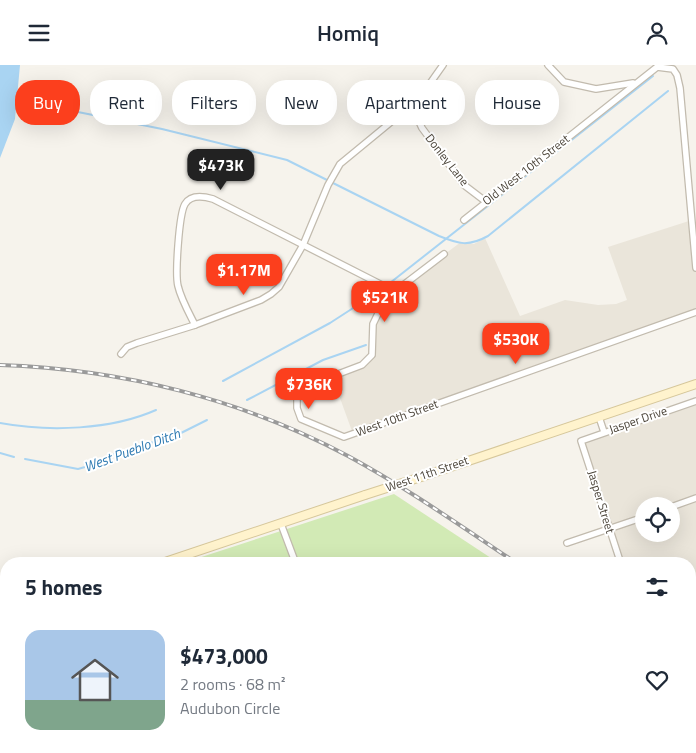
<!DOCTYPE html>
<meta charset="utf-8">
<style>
:root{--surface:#fff;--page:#f6f6f7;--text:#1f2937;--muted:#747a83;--accent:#fc3f1d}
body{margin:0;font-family:"Titillium Web",sans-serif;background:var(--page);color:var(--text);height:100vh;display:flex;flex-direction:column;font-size:19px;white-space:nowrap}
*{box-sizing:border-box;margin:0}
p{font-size:16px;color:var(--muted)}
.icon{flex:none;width:28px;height:28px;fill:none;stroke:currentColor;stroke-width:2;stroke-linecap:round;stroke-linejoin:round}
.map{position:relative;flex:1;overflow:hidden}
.sheet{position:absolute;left:0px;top:492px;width:696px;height:196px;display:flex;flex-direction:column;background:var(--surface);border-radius:20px 20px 0 0;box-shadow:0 5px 20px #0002}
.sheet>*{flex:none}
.banner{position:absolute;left:15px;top:15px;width:666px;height:45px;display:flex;gap:10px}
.tools{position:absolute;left:635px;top:432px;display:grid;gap:10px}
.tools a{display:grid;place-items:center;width:45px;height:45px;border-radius:50%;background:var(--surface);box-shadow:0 5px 20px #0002;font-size:25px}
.price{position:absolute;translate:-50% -42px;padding:0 11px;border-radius:10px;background:var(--accent);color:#fff;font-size:16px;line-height:32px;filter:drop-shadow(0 1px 2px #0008)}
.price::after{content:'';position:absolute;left:50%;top:30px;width:15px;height:11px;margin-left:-8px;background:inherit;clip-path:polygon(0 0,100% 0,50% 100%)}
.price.selected{background:#222;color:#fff}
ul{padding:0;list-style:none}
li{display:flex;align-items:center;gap:15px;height:125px;padding:0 25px}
li span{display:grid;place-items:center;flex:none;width:140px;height:100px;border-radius:15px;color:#555}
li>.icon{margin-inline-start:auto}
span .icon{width:60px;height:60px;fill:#fffc;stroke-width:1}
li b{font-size:21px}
h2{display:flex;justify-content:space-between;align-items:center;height:60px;padding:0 25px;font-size:21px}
.pill{padding:0 18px;border-radius:20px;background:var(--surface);box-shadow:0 5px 20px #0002;font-size:18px;line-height:45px}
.pill.selected{background:var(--accent);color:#fff}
header{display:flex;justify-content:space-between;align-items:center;height:65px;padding:0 25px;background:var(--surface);font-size:22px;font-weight:600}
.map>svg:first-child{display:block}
.residential{fill:#eae5da;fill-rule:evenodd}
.green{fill:#d2eab5}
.water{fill:#a9d4f2}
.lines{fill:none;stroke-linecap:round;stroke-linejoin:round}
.stream{stroke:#a9d4f2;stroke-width:2}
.street-casing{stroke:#c2bbae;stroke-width:8}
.secondary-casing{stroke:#d6c79b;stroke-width:10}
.street{stroke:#fff;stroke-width:5.5}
.secondary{stroke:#fff3cd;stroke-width:8}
.rail-casing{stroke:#9a9a9a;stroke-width:4}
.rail{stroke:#fff;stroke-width:2;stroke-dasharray:5.5;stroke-linecap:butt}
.secondary-bridge-casing{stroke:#d6c79b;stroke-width:10;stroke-linecap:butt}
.secondary-bridge{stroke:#fff3cd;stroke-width:8}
.labels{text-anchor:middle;stroke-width:4;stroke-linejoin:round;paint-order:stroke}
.street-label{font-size:12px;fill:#4b4439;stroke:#fff}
.water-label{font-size:14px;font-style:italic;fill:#2e7ab2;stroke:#fff}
</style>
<header><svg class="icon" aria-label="menu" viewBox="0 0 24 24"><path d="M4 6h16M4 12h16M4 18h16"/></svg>Homiq<svg class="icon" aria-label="person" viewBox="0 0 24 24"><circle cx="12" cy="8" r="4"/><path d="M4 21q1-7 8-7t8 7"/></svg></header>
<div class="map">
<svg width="696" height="688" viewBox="0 0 696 688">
<rect width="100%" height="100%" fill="#f6f3ec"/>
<g class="residential">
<path d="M692 155 696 203V247L353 369 332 311 362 300 372 290 373 259 385 234 461 177 474 179 485 173 520 251 565 235 598 240 616 239 627 235 608 182Z"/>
<path d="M696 336V535L690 538V499H621L581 376ZM644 441H671V469H644Z"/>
</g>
<g class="green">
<path d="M394 429 500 499H180Z"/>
<path d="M6 557V682H690V620L696 623V688H0V559Z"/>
</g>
<path class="water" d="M0 0H20L15 54 0 93Z"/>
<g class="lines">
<g class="stream">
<path d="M14 36 68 44"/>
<path d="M78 47 162 64 287 95 439 171C459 179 468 182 488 171L668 26"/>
<path d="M223 316 330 258 381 225 653 11"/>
<path d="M247 335 323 295 366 280"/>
<path d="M0 358C49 367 111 365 156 345"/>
<path d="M0 388 14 392"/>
<path d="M25 394 78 404 92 400 115 389 179 369 207 355"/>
</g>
<defs>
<g id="street">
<path d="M443 0 419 34 415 48 422 63 464 120 485 136"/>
<path d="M548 0 564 17 596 24 633 18"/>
<path d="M464 155 657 2 673 4 677 10 680 23 696 203"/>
<path d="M444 189 385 234 373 259 372 290 362 300 304 322 297 330V343L301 354 344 372 696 247"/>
<path d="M195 260C189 248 181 234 178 221 175 209 179 149 185 139 191 129 203 131 213 134L382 220"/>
<path d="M121 289 127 282 137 278 195 260 261 235 271 229 279 222 303 180 328 120 340 99 419 34"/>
<path d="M599 352 604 367"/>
<path d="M671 442 696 433"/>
<path d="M281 459 296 499"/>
<path d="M567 478 644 452"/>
<path d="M621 499 581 376 696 336"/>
<path d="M690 538 696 535"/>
<path d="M360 682 362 688"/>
</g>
<g id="secondary">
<path d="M421 412 696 319"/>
<path d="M159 499 365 430"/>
<path d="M0 551 6 549"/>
</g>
</defs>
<use href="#street" class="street-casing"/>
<use href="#secondary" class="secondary-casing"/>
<use href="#street" class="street"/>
<use href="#secondary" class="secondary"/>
<defs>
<g id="rail">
<path d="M0 300C121 304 242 334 348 391 407 423 462 462 518 499"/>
<path d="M690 615 696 618"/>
</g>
</defs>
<use href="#rail" class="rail-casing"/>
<use href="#rail" class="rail"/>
<defs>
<path id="secondary-bridge" d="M365 430 421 412"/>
</defs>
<use href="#secondary-bridge" class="secondary-bridge-casing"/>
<use href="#secondary-bridge" class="secondary-bridge"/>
</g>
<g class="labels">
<g class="street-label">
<text transform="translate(447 95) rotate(52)" y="4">Donley Lane</text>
<text transform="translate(526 105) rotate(-38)" y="4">Old West 10th Street</text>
<text transform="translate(397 353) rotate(-20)" y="4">West 10th Street</text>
<text transform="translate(638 355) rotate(-19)" y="4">Jasper Drive</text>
<text transform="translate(427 409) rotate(-19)" y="4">West 11th Street</text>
<text transform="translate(601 437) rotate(73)" y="4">Jasper Street</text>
</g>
<g class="water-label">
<text transform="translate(132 385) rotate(-20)" y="5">West Pueblo Ditch</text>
</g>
</g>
</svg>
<div class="tools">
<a><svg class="icon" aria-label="locate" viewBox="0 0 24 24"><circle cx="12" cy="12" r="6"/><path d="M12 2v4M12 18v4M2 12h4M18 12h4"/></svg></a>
</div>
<b class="price selected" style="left:221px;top:126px">$473K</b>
<b class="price" style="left:244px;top:231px">$1.17M</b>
<b class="price" style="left:385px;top:258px">$521K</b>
<b class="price" style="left:516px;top:300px">$530K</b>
<b class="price" style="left:309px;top:345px">$736K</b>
<div class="banner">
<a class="pill selected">Buy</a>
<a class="pill">Rent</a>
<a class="pill">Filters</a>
<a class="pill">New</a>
<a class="pill">Apartment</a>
<a class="pill">House</a>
</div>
<section class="sheet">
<h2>5 homes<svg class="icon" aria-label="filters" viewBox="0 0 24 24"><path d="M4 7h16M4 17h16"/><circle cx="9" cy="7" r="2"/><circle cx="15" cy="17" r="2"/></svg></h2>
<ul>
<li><span style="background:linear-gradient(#a9c7e8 70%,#7fa58c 0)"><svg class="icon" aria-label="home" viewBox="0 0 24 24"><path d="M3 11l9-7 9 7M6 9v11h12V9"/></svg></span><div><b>$473,000</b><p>2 rooms · 68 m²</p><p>Audubon Circle</p></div><svg class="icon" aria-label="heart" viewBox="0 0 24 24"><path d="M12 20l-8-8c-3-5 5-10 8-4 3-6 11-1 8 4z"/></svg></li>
</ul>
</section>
</div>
